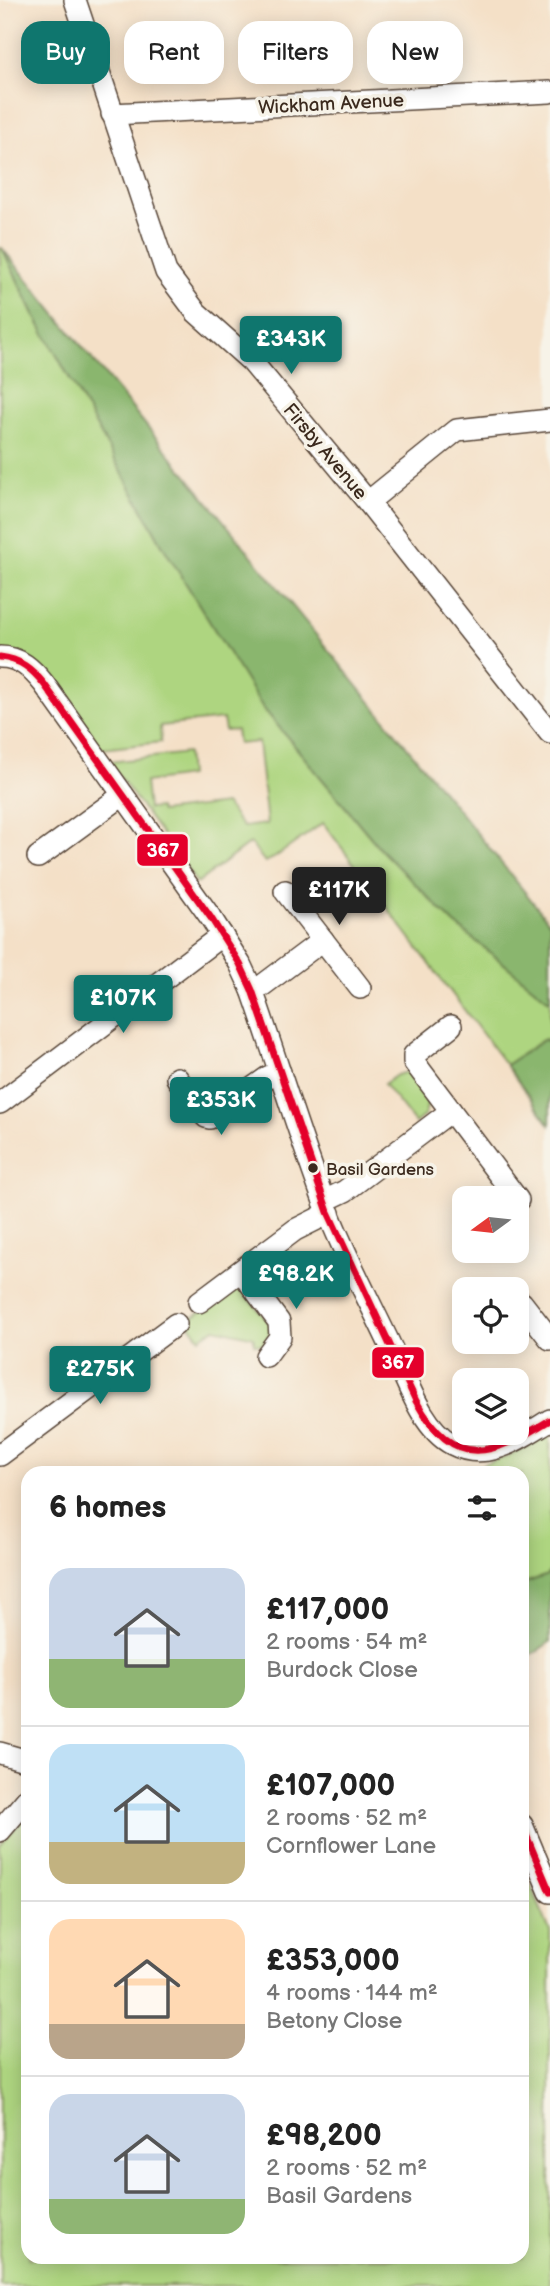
<!DOCTYPE html>
<meta charset="utf-8">
<style>
:root{--surface:#fff;--page:#f6f6f6;--text:#222;--muted:#767676;--line:#e0e0e0;--accent:#0f766e}
body{margin:0;font-family:"Balsamiq Sans",sans-serif;background:var(--page);color:var(--text);height:100vh;display:flex;flex-direction:column;font-size:26px;white-space:nowrap}
*{box-sizing:border-box;margin:0}
p{font-size:23px;color:var(--muted)}
.icon{flex:none;width:38px;height:38px;fill:none;stroke:currentColor;stroke-width:2;stroke-linecap:round;stroke-linejoin:round}
.map{position:relative;flex:1;overflow:hidden}
.drawer{position:absolute;left:21px;top:1466px;width:508px;height:798px;display:flex;flex-direction:column;background:var(--surface);border-radius:21px;box-shadow:0 4px 18px #0003}
.drawer>*{flex:none}
.guide{position:absolute;left:21px;top:21px;width:509px;height:63px;display:flex;gap:14px}
.needle{width:46px;rotate:255deg}
.controls{position:absolute;left:452px;top:1186px;display:grid;gap:14px}
.controls a{display:grid;place-items:center;width:77px;height:77px;border-radius:14px;background:var(--surface);box-shadow:0 4px 18px #0003;font-size:35px}
.price{position:absolute;translate:-50% -60px;padding:0 16px;border-radius:7px;background:var(--accent);color:#fff;font-size:23px;line-height:46px;filter:drop-shadow(0 2px 4px #0008)}
.price::after{content:'';position:absolute;left:50%;top:42px;width:21px;height:16px;margin-left:-10px;background:inherit;clip-path:polygon(0 0,100% 0,50% 100%)}
.price.current{background:#222;color:#fff}
ul{padding:0;list-style:none}
li{display:flex;align-items:center;gap:21px;height:175px;padding:0 28px}
li+li{border-top:2px solid var(--line)}
li span{display:grid;place-items:center;flex:none;width:196px;height:140px;border-radius:21px;color:#555}
li>.icon{margin-inline-start:auto}
span .icon{width:84px;height:84px;fill:#fffc;stroke-width:1}
li b{font-size:30px}
h2{display:flex;justify-content:space-between;align-items:center;height:84px;padding:0 28px;font-size:30px}
.chip{padding:0 24px;border-radius:21px;background:var(--surface);box-shadow:0 4px 18px #0003;font-size:24px;line-height:63px}
.chip.current{background:var(--accent);color:#fff}
.map>svg:first-child{display:block}
.green{fill:#aed580;stroke:#74804f;stroke-width:2}
.forest{fill:#8ab66e;stroke:#627046;stroke-width:2}
.lines{fill:none;stroke-linecap:round;stroke-linejoin:round}
.street-casing{stroke:#574537;stroke-width:24}
.street{stroke:#fff;stroke-width:21}
.bus-1-casing{stroke:#f7f3e8;stroke-width:12}
.bus-1{stroke:#e4002b;stroke-width:7}
.bus-dot{fill:#3b2a1e;stroke:#f7f3e8;stroke-width:2.5}
.labels{text-anchor:middle;stroke-width:7;stroke-linejoin:round;paint-order:stroke}
.bus-label{font-size:17px;fill:#3b2a1e;stroke:#f7f3e8;text-anchor:start}
.street-label{font-size:19px;fill:#3b2a1e;stroke:#f7f3e8}
.line-badge{stroke:#f7f3e8;stroke-width:2.5}
.badge-label{font-size:19px;text-anchor:middle;font-weight:bold;fill:#fff}
</style>
<div class="map">
<svg width="550" height="2286" viewBox="0 0 550 2286">
<rect width="100%" height="100%" fill="#f7f3e8"/>
<filter id="ink" filterUnits="userSpaceOnUse"><feTurbulence type="fractalNoise" baseFrequency=".0143" numOctaves="2"/><feDisplacementMap in="SourceGraphic" scale="14" xChannelSelector="R" yChannelSelector="G"/><feConvolveMatrix kernelMatrix="1 2 1 2 8 2 1 2 1" color-interpolation-filters="sRGB"/></filter>
<filter id="wash" filterUnits="userSpaceOnUse"><feTurbulence type="fractalNoise" baseFrequency=".00686" numOctaves="4" result="noise"/><feDisplacementMap in="SourceGraphic" scale="28" xChannelSelector="R" yChannelSelector="G"/><feGaussianBlur stdDeviation="1.57" result="paint"/><feColorMatrix in="noise" values="0 0 0 0 0 0 0 0 0 0 0 0 0 0 0 0 0 1.4 0 .05"/><feComposite in="paint" operator="in"/></filter>
<g filter="url(#wash)">
<rect width="100%" height="100%" fill="#f4e0c7"/>
<g class="green">
<path d="M0 248H2L35 316 164 548 263 708 383 852 454 923 550 1001V1044L544 1039 506 1065 323 823 274 858 265 862 250 843 197 883 109 762 187 753 189 776 145 782 148 809 159 808 160 812 225 804 243 827 267 824 258 742 238 744 236 730 225 731 223 719 160 726 161 742 102 749 0 650Z"/>
<path d="M406 1072 410 1073 428 1101 425 1115 415 1123 384 1084 397 1075Z"/>
<path d="M235 1288H241L273 1327 264 1344H254V1337L215 1328 200 1338 187 1321Z"/>
<path d="M550 1432V1572L545 1576 522 1584V1474H476L483 1464 506 1457Z"/>
<path d="M28 1813V2258H522V1865L550 1931V2286H0V1845Z"/>
</g>
<g class="forest">
<path d="M2 248 550 923V1001L454 923 383 852 263 708 164 548 35 316Z"/>
<path d="M545 1039 550 1044V1125L506 1065Z"/>
<path d="M550 1572V1642L534 1653 522 1658V1584L545 1576Z"/>
</g>
</g>
<g filter="url(#ink)">
<g class="lines">
<defs>
<g id="street">
<path d="M75 0 166 272 196 312 252 362 368 502 550 733"/>
<path d="M112 114 550 92"/>
<path d="M368 502 457 430 550 420"/>
<path d="M0 657C20 657 32 669 44 684L211 918 240 964 252 990C278 1064 300 1139 328 1212 346 1258 370 1302 391 1347 406 1377 421 1428 452 1444 488 1463 520 1438 550 1420"/>
<path d="M38 857 123 795"/>
<path d="M285 891 360 988"/>
<path d="M252 990 263 985 323 940"/>
<path d="M451 1026 414 1055V1062L518 1200"/>
<path d="M177 1078 206 1117 210 1118 268 1077 280 1072"/>
<path d="M0 1103 222 935"/>
<path d="M324 1201 345 1191 451 1111"/>
<path d="M241 1271 279 1322 280 1337 266 1356"/>
<path d="M199 1302 295 1230 329 1213"/>
<path d="M522 1303 550 1339"/>
<path d="M0 1455 176 1324"/>
<path d="M0 1753 28 1761"/>
<path d="M522 1825 550 1892"/>
<path d="M0 1831 28 1798"/>
</g>
</defs>
<use href="#street" class="street-casing"/>
<use href="#street" class="street"/>
<defs>
<g id="bus-1">
<path d="M0 657C20 659 32 669 44 684L211 918 240 964 252 990 328 1212 416 1401C455 1471 491 1456 550 1420"/>
<path d="M522 1825 550 1892"/>
</g>
</defs>
<use href="#bus-1" class="bus-1-casing"/>
<use href="#bus-1" class="bus-1"/>
</g>
</g>
<circle class="bus-dot" cx="313" cy="1168" r="6"/>
<g class="labels">
<g class="bus-label">
<text x="326" y="1175">Basil Gardens</text>
</g>
<g class="street-label">
<text transform="translate(331 103) rotate(-3)" y="7">Wickham Avenue</text>
<text transform="translate(326 451) rotate(50)" y="7">Firsby Avenue</text>
</g>
</g>
<g class="line-badge">
<rect x="136" y="833" width="53" height="34" rx="7" fill="#e4002b"/>
<rect x="371" y="1346" width="54" height="33" rx="7" fill="#e4002b"/>
</g>
<g class="badge-label">
<text x="163" y="857">367</text>
<text x="398" y="1369">367</text>
</g>
</svg>
<div class="controls">
<a><svg class="needle" viewBox="-14 -14 28 28"><path d="M0-13l5 13h-10z" fill="#e53935"/><path d="M0 13l5-13h-10z" fill="#767676"/></svg></a>
<a><svg class="icon" aria-label="locate" viewBox="0 0 24 24"><circle cx="12" cy="12" r="6"/><path d="M12 2v4M12 18v4M2 12h4M18 12h4"/></svg></a>
<a><svg class="icon" aria-label="layers" viewBox="0 0 24 24"><path d="M12 4l9 5-9 5-9-5zM3 14l9 5 9-5"/></svg></a>
</div>
<b class="price" style="left:291px;top:376px">£343K</b>
<b class="price current" style="left:339px;top:927px">£117K</b>
<b class="price" style="left:123px;top:1035px">£107K</b>
<b class="price" style="left:221px;top:1137px">£353K</b>
<b class="price" style="left:296px;top:1311px">£98.2K</b>
<b class="price" style="left:100px;top:1406px">£275K</b>
<div class="guide">
<a class="chip current">Buy</a>
<a class="chip">Rent</a>
<a class="chip">Filters</a>
<a class="chip">New</a>
</div>
<section class="drawer">
<h2>6 homes<svg class="icon" aria-label="filters" viewBox="0 0 24 24"><path d="M4 7h16M4 17h16"/><circle cx="9" cy="7" r="2"/><circle cx="15" cy="17" r="2"/></svg></h2>
<ul>
<li><span style="background:linear-gradient(#c9d6e8 65%,#8fb573 0)"><svg class="icon" aria-label="home" viewBox="0 0 24 24"><path d="M3 11l9-7 9 7M6 9v11h12V9"/></svg></span><div><b>£117,000</b><p>2 rooms · 54 m²</p><p>Burdock Close</p></div></li>
<li><span style="background:linear-gradient(#bfe0f5 70%,#c2b280 0)"><svg class="icon" aria-label="home" viewBox="0 0 24 24"><path d="M3 11l9-7 9 7M6 9v11h12V9"/></svg></span><div><b>£107,000</b><p>2 rooms · 52 m²</p><p>Cornflower Lane</p></div></li>
<li><span style="background:linear-gradient(#ffd9b3 75%,#b9a48a 0)"><svg class="icon" aria-label="home" viewBox="0 0 24 24"><path d="M3 11l9-7 9 7M6 9v11h12V9"/></svg></span><div><b>£353,000</b><p>4 rooms · 144 m²</p><p>Betony Close</p></div></li>
<li><span style="background:linear-gradient(#c9d6e8 75%,#8fb573 0)"><svg class="icon" aria-label="home" viewBox="0 0 24 24"><path d="M3 11l9-7 9 7M6 9v11h12V9"/></svg></span><div><b>£98,200</b><p>2 rooms · 52 m²</p><p>Basil Gardens</p></div></li>
</ul>
</section>
</div>
